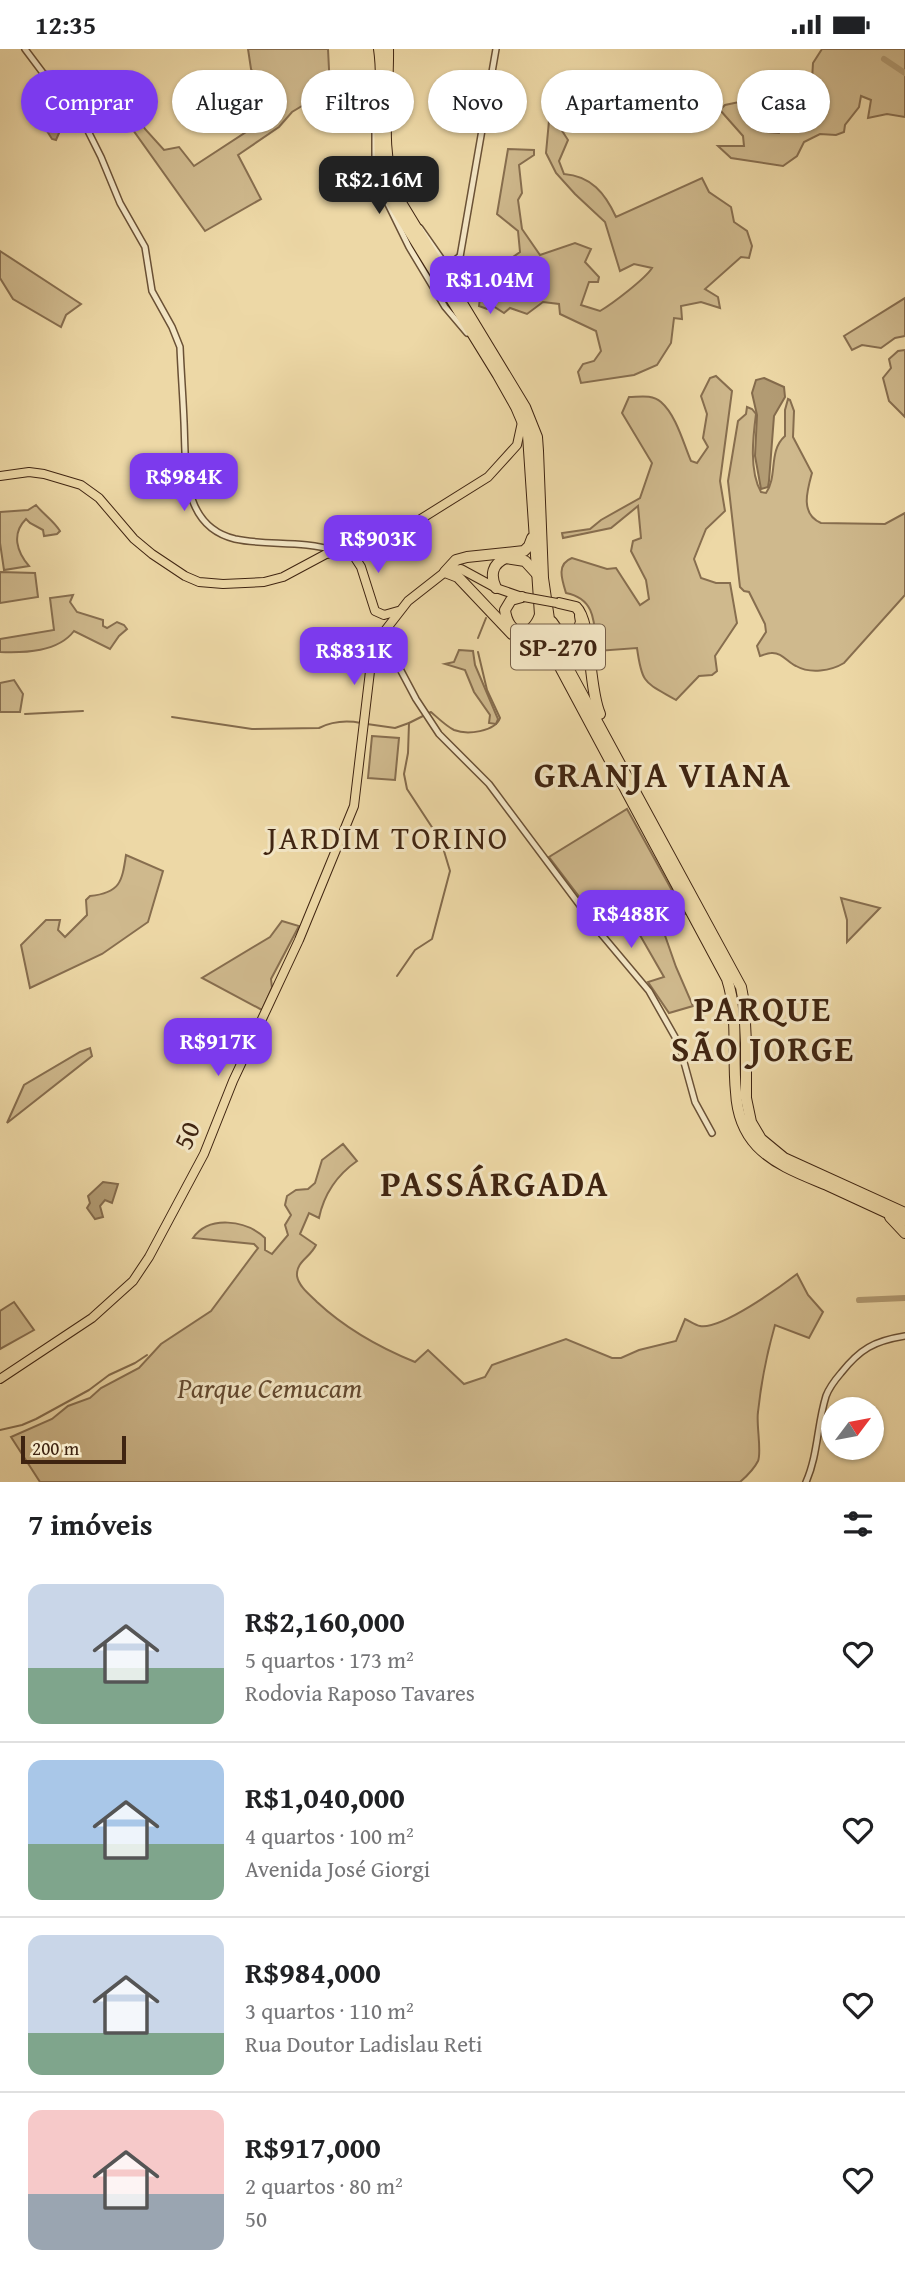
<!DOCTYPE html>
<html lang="pt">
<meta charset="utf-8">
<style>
:root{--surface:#fff;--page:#f2f2f2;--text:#202124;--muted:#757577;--line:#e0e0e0;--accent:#7c3aed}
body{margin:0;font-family:"Gentium Book Plus",serif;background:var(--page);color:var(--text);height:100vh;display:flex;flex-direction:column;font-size:26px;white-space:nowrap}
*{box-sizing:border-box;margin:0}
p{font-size:23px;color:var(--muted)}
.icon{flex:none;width:38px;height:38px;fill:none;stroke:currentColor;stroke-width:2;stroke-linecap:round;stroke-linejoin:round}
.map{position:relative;height:1433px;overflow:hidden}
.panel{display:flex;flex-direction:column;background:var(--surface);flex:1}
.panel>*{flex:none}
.top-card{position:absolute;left:21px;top:21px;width:864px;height:63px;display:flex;gap:14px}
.needle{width:46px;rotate:58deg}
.fabs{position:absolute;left:821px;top:1348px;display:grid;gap:14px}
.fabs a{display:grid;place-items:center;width:63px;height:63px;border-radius:50%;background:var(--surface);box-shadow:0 2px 5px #0004;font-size:35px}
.scale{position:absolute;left:21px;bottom:18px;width:105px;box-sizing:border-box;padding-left:7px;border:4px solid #3f2411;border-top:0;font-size:19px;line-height:24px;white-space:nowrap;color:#3f2411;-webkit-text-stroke:5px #f3e6c5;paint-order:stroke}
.price{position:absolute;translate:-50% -60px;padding:0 16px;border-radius:14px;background:var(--accent);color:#fff;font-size:23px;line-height:46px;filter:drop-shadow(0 2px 4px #0008)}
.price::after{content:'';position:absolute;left:50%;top:42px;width:21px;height:16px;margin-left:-10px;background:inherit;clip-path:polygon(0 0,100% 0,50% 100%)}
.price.current{background:#222;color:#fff}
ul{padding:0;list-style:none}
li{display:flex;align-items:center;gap:21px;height:175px;padding:0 28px}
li+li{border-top:2px solid var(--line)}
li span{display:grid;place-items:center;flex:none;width:196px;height:140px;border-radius:14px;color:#555}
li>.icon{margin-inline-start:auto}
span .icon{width:84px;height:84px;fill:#fffc;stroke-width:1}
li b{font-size:30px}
h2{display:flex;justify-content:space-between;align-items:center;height:84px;padding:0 28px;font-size:30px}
.tag{padding:0 24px;border-radius:32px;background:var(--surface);box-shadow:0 2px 5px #0004;font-size:24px;line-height:63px}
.tag.current{background:var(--accent);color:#fff}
.status{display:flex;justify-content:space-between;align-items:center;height:49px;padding:0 35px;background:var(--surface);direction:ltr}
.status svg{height:19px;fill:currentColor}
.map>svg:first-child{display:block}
.green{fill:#cfb98d;stroke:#876e4f;stroke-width:2}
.water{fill:#b29b73;stroke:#846b4c;stroke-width:2}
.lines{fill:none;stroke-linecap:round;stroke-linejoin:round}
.stream{stroke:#846b4c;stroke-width:2}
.river{stroke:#b29b73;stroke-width:6}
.minor-casing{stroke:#6a5136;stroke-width:8}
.major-casing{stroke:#3f2411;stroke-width:10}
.highway-casing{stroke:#3f2411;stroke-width:12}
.minor{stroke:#f3e6c5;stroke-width:5}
.major{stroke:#edd8a6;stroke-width:8}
.highway{stroke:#edd8a6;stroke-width:10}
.major-bridge-casing{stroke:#3f2411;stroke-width:10;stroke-linecap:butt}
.major-bridge{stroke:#edd8a6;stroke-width:8}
.labels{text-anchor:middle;stroke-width:6;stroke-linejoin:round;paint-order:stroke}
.shield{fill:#f3e6c5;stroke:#755e47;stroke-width:2}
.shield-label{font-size:26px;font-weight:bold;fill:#3f2411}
.street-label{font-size:28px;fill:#3f2411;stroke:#f3e6c5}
.park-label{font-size:28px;font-style:italic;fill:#634930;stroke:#f3e6c5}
.quarter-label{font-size:32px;letter-spacing:2px;fill:#3f2411;stroke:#f3e6c5}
.district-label{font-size:35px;font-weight:bold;letter-spacing:2px;fill:#3f2411;stroke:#f3e6c5}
</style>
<div class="status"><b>12:35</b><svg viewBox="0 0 49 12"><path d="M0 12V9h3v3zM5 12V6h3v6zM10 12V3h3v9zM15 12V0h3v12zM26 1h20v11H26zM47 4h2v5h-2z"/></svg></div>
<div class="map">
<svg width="905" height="1433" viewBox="0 0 905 1433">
<rect width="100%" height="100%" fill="#edd8a6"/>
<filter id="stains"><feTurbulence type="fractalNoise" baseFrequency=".00286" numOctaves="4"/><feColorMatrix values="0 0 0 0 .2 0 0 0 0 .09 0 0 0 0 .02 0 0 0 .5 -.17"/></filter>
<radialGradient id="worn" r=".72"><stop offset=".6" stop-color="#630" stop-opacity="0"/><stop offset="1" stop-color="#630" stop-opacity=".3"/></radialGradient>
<g class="green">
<path d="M248 0H328L330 40 292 63 279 78 238 106 261 150 205 182 111 50 116 45 123 44 145 80 164 101 179 98 194 117 249 81 247 76 272 59 251 20Z"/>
<path d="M822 0H905V68L887 65 868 69 871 51 861 47 859 58 845 76 844 83 836 86 820 85 804 93 797 107 783 117 731 109 718 97H744L743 87 720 61 725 56 739 53 745 56 767 83 779 84 784 60 790 56 807 54 822 42 812 31 813 14Z"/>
<path d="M572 59 578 69 559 77 568 91 559 112 564 125C591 127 605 144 616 168L702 129 709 143 731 158 734 173 747 182 752 197 749 209 741 208 705 240 718 248 720 259 701 253 681 257 682 270 674 269 671 294 657 316 634 326 581 334 578 323 583 315 594 312 601 302 596 282 560 265 559 255 543 253 527 265 510 259 504 264 493 257 487 260 479 257 481 241 492 240 506 224V213L520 203 518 182 497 165 508 100 534 101V106L519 116 522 144 518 151 522 180 540 206 575 194 591 200 585 213 599 228 598 233H589L581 256 600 262C612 255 645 230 652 219L634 215 620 222 605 173 575 145 556 124 546 104 550 61Z"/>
<path d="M0 202 81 255 66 266 61 278 13 250 0 229Z"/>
<path d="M905 249V287L895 289 881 299 862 296 852 301 844 287Z"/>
<path d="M905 301V368L889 352 883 329 891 319 889 310 898 302Z"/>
<path d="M716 327 732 342 720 432 725 462 706 480 694 510 701 529 716 534H730L737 574 715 607 717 622 712 626 699 627 676 651C645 633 642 636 637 599L597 602C594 576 597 550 566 544 562 531 556 515 572 509L607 520 616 519 640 556 649 550 646 531 631 502 633 492 641 489 638 457 611 479 563 489 562 484 590 480 601 471 640 449 652 414 622 364 629 348C639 348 652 345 661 353 676 366 683 393 691 412L697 414 708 398 703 389 707 365 701 347 710 329Z"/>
<path d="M788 350 790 351 794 362 793 388 812 424C807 442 800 465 821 474L885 475 905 464V546L844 614C831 622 810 625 796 617 787 613 782 603 771 604 767 604 764 606 760 607L757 597 766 583 765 575 749 543 744 542 740 538 728 432 738 372 746 365 747 358 752 360 756 365C753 388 749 422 761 443L766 444C778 427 768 402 785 387V361Z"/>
<path d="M36 456C44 466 53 471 60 482L57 485 44 487 43 481 30 474 26 470C11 485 17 503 29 517L4 521 0 494V463L28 461Z"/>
<path d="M0 523 35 524 38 548 0 554Z"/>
<path d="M73 546 70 553 77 563 103 571V577L107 579 117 573 124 576 127 580 119 587 110 600 74 582C58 603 25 604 0 603V590L54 581 50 549Z"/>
<path d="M459 601 473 602 475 616 498 670 496 675 489 674 490 666 474 643 465 621 445 615 454 613Z"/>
<path d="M14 631 23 645 20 663H0V634Z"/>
<path d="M372 687 399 689 395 731 368 729Z"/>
<path d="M627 760 685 865 661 875 676 918 693 957 669 964 648 933 664 928 633 874 620 870 608 857 587 858 549 808Z"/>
<path d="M126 806 163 822 148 873 102 905 30 939 21 896 46 871H60L58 881 65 888 87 866 86 851 90 847C120 844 122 833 126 806Z"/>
<path d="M841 849 880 859 847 893V871Z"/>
<path d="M282 872 299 877 271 930 272 939 262 961 202 929 270 888Z"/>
<path d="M90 999 92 1007 7 1074 24 1036 80 1003Z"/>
<path d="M343 1095 357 1112C337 1126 324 1145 319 1169L309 1164 300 1185 316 1196C310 1209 296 1212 297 1227 299 1238 310 1246 317 1253 346 1280 378 1298 415 1313L428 1301 464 1335 485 1328 492 1316 566 1290 612 1309H621L639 1301 676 1292 685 1270C690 1272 695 1276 700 1277 721 1281 780 1238 797 1225L808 1246 823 1263 809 1289 775 1276C767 1304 761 1334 758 1363 756 1375 762 1403 758 1412 754 1420 747 1427 740 1433H40L11 1388 52 1370 68 1357 90 1349 101 1339 139 1319 161 1295 211 1262 258 1199 254 1195 193 1189C209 1166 246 1171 265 1189V1201L272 1205 288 1186 285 1176 291 1166 285 1156 287 1147 296 1141 308 1140 315 1134 322 1111Z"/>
<path d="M14 1253 34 1281 0 1300V1262Z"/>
</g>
<g class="water">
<path d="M41 41 69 61 56 91 52 90 47 82 49 69Z"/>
<path d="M764 329 784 338 785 348 774 367 769 432 768 438 761 440 755 407 757 366 752 344 756 331Z"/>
<path d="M103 1133 118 1135 112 1154 105 1151 100 1157 103 1168 95 1170 87 1159 90 1154 88 1147Z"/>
</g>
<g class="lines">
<g class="stream">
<path d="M478 589 486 569"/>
<path d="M25 665 83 662"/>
<path d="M172 668 252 680 319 679C333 672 346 671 361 674"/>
<path d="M367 675 395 679 409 674"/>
<path d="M397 927 415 901 432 890 450 822 441 792 407 740 404 725 408 704 409 674 431 663C438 669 446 677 454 681 467 686 495 683 500 669L487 641 478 603"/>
<path d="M0 1381 22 1376 36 1370 89 1341 109 1326 135 1314 147 1306"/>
</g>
<g class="river">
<path d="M884 10 905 24"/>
<path d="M859 1251 905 1249"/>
</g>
<defs>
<g id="minor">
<path d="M25 0 43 24 61 38 82 70 101 108 120 154 145 198 152 242 172 278 180 298C181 323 183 348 184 373 186 417 181 477 235 490 268 497 301 491 336 502"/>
<path d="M375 74V113L383 145 409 198 445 258 467 284"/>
<path d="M420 179 443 212 451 214 459 208"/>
<path d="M443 212 455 233"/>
<path d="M461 244 456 231 496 0"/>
<path d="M382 586 416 650 439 685 489 735 602 886 649 942 679 995 695 1053 712 1084"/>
<path d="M806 1433C818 1406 817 1376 826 1347 829 1339 835 1331 841 1324 860 1300 874 1292 905 1287"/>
</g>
<g id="major">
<path d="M0 427 29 423 44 425 81 436 99 449 134 490 152 505 185 527 199 533 223 535 264 533 283 528 326 505 374 496 400 483 488 428 517 396 522 373"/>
<path d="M350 501 361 518 375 562 384 566 398 562"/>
<path d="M361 612 370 618"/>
<path d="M0 1330 92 1269 133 1232 149 1208 204 1105 233 1032 299 891 354 757 373 597 408 552 445 523 461 520 496 539 522 548"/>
</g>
<g id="highway">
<path d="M379 0C387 51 368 106 392 154L498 326 516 358 528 386 540 566 544 584 553 605 727 930C739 967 732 1005 736 1043 737 1063 743 1082 757 1097 775 1116 803 1126 827 1136 853 1148 879 1160 905 1172"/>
<path d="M388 0C389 48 378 102 397 147L525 358 537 388 538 402 543 529 550 577 569 621 741 938 744 954 746 994V1049L751 1073 761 1090 784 1109 905 1164"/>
<path d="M532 489 529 497 524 502 467 508 456 511 445 523 458 528 512 585 553 605"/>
<path d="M496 539C490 526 492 515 506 509L525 512 536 524"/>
<path d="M522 548 511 551 505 561C508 586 530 593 540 566"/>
<path d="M559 554 576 558C592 573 588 638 600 665"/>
<path d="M552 573 559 583 569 586 578 581 581 573 580 567"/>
<path d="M890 1168 905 1184"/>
</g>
</defs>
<use href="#minor" class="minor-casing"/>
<use href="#major" class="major-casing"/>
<use href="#highway" class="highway-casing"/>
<use href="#minor" class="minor"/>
<use href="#major" class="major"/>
<use href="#highway" class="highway"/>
<defs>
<path id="major-bridge" d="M524 548 557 554"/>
</defs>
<use href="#major-bridge" class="major-bridge-casing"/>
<use href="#major-bridge" class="major-bridge"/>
</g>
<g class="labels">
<rect class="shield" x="511" y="575.5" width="94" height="45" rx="5"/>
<g class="shield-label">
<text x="558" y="607">SP-270</text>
</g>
<g class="street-label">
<text transform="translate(186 1086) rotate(-66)" y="10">50</text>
</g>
<g class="park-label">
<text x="270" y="1349">Parque Cemucam</text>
</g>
<g class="quarter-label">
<text x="388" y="800">JARDIM TORINO</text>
</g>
<g class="district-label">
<text x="663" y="738">GRANJA VIANA</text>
<text x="763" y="972">PARQUE<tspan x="763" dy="40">SÃO JORGE</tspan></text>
<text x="495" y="1147">PASSÁRGADA</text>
</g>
</g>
<rect width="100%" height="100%" filter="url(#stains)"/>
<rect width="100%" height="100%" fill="url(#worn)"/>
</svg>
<div class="fabs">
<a><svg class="needle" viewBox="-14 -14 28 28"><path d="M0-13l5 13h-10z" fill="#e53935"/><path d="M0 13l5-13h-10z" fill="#757577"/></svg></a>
</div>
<div class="scale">200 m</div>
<b class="price current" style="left:379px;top:167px">R$2.16M</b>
<b class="price" style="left:490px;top:267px">R$1.04M</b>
<b class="price" style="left:184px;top:464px">R$984K</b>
<b class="price" style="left:378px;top:526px">R$903K</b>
<b class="price" style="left:354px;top:638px">R$831K</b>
<b class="price" style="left:631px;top:901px">R$488K</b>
<b class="price" style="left:218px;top:1029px">R$917K</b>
<div class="top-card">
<a class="tag current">Comprar</a>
<a class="tag">Alugar</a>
<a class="tag">Filtros</a>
<a class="tag">Novo</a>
<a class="tag">Apartamento</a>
<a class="tag">Casa</a>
</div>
</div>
<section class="panel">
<h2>7 imóveis<svg class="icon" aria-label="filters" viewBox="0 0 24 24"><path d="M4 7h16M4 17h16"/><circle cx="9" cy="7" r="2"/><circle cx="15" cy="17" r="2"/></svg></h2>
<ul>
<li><span style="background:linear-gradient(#c9d6e8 60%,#7fa58c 0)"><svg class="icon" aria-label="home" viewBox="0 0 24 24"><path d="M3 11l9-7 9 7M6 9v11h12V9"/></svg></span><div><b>R$2,160,000</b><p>5 quartos · 173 m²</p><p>Rodovia Raposo Tavares</p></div><svg class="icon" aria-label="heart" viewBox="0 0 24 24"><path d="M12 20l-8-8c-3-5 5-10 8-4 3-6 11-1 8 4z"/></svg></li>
<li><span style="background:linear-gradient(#a9c7e8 60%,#7fa58c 0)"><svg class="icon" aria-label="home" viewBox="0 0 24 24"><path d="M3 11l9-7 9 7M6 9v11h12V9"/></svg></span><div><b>R$1,040,000</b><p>4 quartos · 100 m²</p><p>Avenida José Giorgi</p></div><svg class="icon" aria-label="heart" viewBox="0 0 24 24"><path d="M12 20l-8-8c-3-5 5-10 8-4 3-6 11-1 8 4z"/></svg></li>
<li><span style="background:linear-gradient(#c9d6e8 70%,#7fa58c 0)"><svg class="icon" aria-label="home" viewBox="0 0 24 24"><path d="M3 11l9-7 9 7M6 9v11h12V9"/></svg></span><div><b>R$984,000</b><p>3 quartos · 110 m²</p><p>Rua Doutor Ladislau Reti</p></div><svg class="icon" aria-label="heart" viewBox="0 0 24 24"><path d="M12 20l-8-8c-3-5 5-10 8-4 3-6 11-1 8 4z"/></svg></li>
<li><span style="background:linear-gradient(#f6c9c9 60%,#9aa5b1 0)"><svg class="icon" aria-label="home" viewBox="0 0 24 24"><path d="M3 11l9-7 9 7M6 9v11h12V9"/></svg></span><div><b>R$917,000</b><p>2 quartos · 80 m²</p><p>50</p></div><svg class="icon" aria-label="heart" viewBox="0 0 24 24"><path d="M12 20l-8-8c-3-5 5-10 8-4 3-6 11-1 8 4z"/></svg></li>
</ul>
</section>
